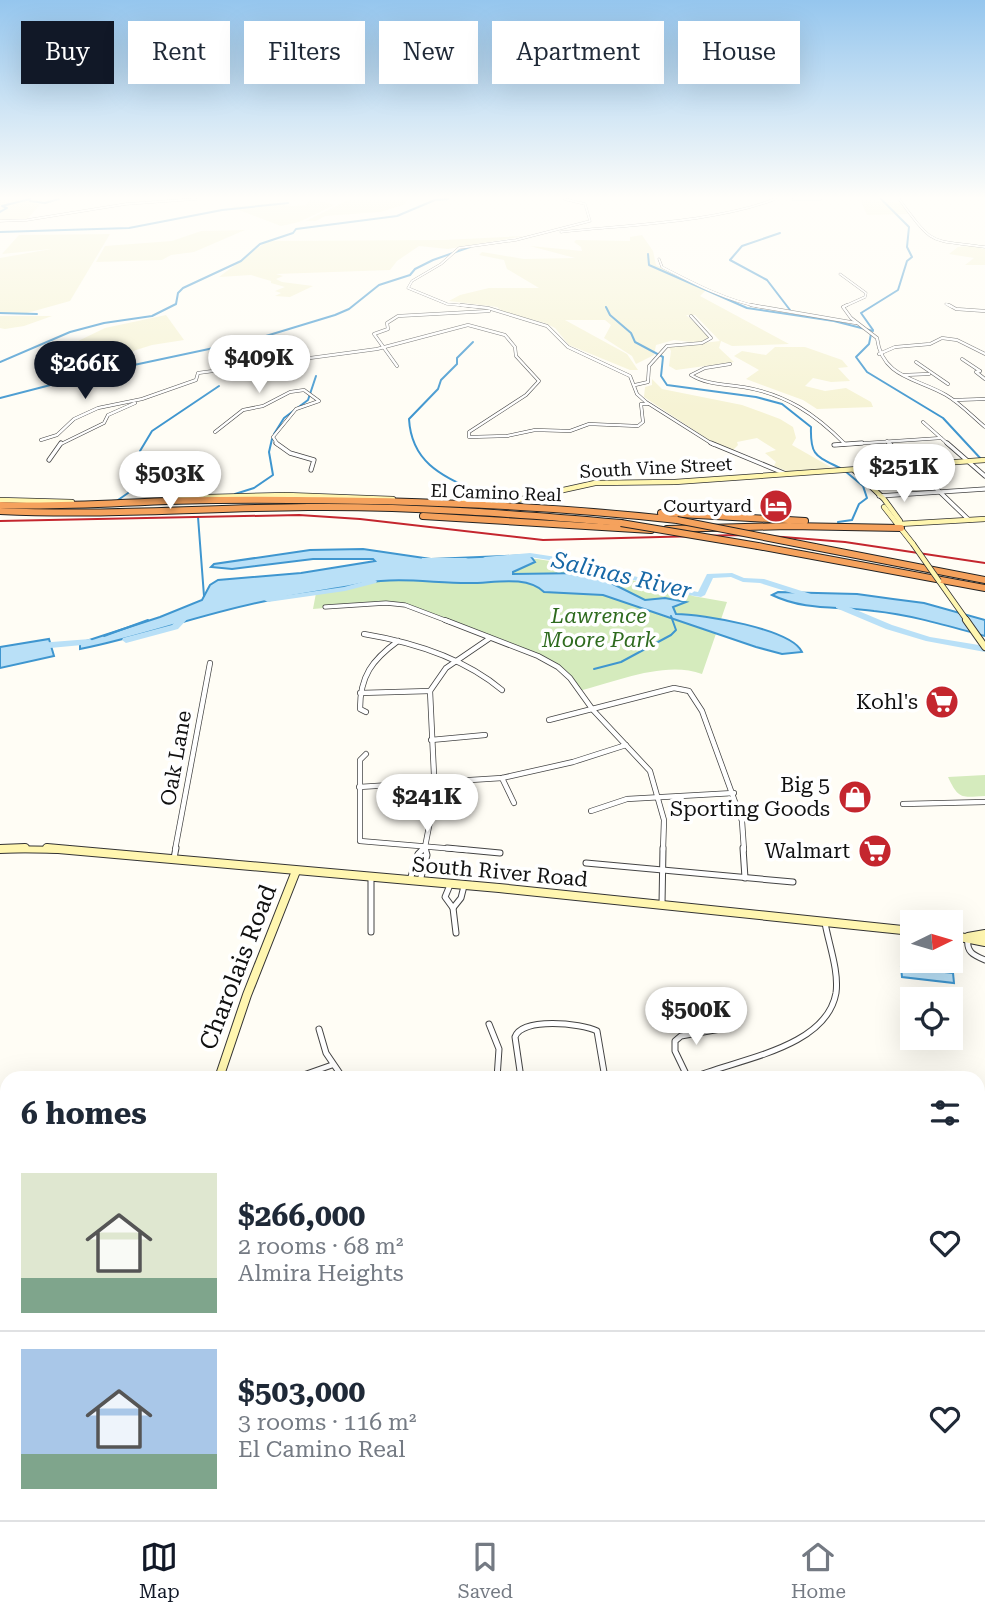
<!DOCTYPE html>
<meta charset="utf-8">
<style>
:root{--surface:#fff;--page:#f2f2f3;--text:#1f2937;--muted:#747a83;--line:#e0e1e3;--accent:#111827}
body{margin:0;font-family:"Roboto Serif",serif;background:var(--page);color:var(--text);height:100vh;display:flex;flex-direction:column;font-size:26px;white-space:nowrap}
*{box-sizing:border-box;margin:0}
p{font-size:23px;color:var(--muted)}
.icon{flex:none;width:38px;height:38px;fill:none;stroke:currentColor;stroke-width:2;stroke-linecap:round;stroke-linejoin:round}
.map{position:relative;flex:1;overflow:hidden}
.side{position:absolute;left:0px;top:1071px;width:985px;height:450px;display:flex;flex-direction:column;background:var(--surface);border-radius:21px 21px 0 0;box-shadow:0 7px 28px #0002}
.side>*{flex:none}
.hud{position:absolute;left:21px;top:21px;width:943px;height:63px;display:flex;gap:14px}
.needle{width:46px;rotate:85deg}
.controls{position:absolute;left:900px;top:910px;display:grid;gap:14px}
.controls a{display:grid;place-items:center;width:63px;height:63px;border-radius:0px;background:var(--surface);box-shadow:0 7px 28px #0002;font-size:35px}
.price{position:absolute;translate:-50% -60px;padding:0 16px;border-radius:24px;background:#fff;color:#222;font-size:23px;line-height:46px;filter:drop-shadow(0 2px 4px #0008)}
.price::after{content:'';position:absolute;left:50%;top:42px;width:21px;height:16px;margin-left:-10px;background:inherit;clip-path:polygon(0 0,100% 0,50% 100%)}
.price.active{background:var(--accent);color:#fff}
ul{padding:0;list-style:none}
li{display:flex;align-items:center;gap:21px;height:175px;padding:0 21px}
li+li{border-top:2px solid var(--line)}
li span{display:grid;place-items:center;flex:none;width:196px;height:140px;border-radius:0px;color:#555}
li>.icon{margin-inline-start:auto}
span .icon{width:84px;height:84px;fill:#fffc;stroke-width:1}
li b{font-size:30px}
h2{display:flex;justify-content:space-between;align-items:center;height:84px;padding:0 21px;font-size:30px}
.tag{padding:0 24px;border-radius:0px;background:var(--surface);box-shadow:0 7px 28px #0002;font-size:24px;line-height:63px}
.tag.active{background:var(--accent);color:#fff}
.menu{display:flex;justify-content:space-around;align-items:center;height:98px;border-top:2px solid var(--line);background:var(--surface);font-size:19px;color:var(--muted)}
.menu a{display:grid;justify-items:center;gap:4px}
.menu .active{color:var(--accent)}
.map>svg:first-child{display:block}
.farmland{fill:#f6f3d4}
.green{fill:#d5ebbd}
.pitch{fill:#e6f2cf}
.water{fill:#b9e0f7;stroke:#3f96cf;stroke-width:2}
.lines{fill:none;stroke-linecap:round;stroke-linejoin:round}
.stream-far1{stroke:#3f96cf;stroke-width:2}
.stream{stroke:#3f96cf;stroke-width:2.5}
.river{fill:#b9e0f7;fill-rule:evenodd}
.street-far5-casing{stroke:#444;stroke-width:2.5}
.street-far4-casing{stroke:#444;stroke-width:3.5}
.street-far3-casing{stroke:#444;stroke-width:5}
.street-far2-casing{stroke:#444;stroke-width:6}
.street-far1-casing{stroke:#444;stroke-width:7}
.street-casing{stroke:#444;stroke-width:9}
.secondary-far3-casing{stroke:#333;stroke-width:6}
.secondary-far2-casing{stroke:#333;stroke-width:8}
.secondary-far1-casing{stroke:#333;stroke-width:10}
.secondary-casing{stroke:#333;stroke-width:11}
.highway-casing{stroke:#222;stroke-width:8}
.street-far5{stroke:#fff;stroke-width:2}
.street-far4{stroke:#fff;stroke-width:2.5}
.street-far3{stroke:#fff;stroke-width:3.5}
.street-far2{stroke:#fff;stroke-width:4.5}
.street-far1{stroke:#fff;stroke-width:5}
.street{stroke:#fff;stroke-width:7}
.secondary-far3{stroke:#fff6b0;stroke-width:4.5}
.secondary-far2{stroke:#fff6b0;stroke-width:6}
.secondary-far1{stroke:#fff6b0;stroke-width:8}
.secondary{stroke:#fff6b0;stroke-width:10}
.highway{stroke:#f5a25d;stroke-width:6}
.rail{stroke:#c4262e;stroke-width:2}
.secondary-bridge-casing{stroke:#333;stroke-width:6;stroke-linecap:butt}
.highway-bridge-casing{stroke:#222;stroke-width:8;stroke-linecap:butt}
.secondary-bridge{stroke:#fff6b0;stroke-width:4.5}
.highway-bridge{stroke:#f5a25d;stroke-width:6}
.labels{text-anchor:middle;stroke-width:7;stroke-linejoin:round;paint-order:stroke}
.far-street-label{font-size:18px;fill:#111;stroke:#fff}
.far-poi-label{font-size:18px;fill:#111;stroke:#fff;text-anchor:end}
.park-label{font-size:21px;font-style:italic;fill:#2f6b1f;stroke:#fff}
.poi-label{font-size:21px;fill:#111;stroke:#fff;text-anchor:end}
.street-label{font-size:21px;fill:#111;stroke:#fff}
.water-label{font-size:23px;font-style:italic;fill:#1768a6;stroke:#fff}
.near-street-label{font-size:24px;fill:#111;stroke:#fff}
</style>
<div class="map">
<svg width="985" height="1520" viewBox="0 0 985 1520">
<rect width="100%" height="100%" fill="#fffdf5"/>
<g class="farmland">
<path d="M0 199H35L32 201 40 205 27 219 0 220Z"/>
<path d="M311 199 335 205 299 222 281 226 231 207 277 203 291 206 306 205Z"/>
<path d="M350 199H406V204L380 212 325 216 316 221H306Z"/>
<path d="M860 199 900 203 909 214 867 215Z"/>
<path d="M245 230 194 252 171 255 162 260 96 262 105 246 172 241 201 231Z"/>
<path d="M110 234 70 301 27 313 0 314V258L51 249 2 254 19 235Z"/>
<path d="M642 235 653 251 656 265 706 290 700 296 789 344 732 346 721 341 719 348 734 362 676 370 669 366 671 351 669 347 720 341 695 315H686L709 335V340L700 343 674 340 656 345 654 355 636 364 632 356 604 338 611 325 605 320H565L627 354 638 370H630L569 345 555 328 545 323 503 312 497 307 449 301 460 295 489 288H539L507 269 504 260 479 255 482 252 524 259 575 258 530 246 582 251 581 247 574 242 576 240 630 241V237Z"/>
<path d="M524 236 448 249 419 246 397 261 390 270 276 274 283 276 276 279 282 282 313 286 290 297 275 296 281 293 275 291 285 287 271 283V281L251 275 219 277 267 241 444 240Z"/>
<path d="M970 246 985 249V265H965L974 258 949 254 958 247Z"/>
<path d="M166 315 184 340 152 345 117 356 96 347 72 344 105 328Z"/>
<path d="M0 316H52L24 326 5 329 0 328Z"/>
<path d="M775 347H805L842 360 848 367 838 368 850 381 831 382 813 378 805 386 825 391 846 388 871 402 873 407 817 409 803 400 746 379 759 370 734 356 742 351 766 355Z"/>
<path d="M652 379 662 389 742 405 780 419 793 427 796 438 792 445 834 469 789 472 774 466 776 462 765 453 776 450 757 438 737 442 738 445 732 451 718 446 644 397 645 387 652 385Z"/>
</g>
<g class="green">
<path d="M504 558 537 559 583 566 649 585 673 587 693 596 727 602 702 674C665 660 616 682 578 691L570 678 550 662 405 605 373 604 313 609 316 593 357 586 431 559Z"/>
<path d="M985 775V796C961 797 959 800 948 777Z"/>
</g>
<path class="pitch" d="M978 1381 985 1383V1520H892L880 1514H978Z"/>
<g class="water">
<path d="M363 549 431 559 530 555 535 562 513 572V574L584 573 597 576 645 600 665 598 686 602 673 607 676 614C702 614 792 629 802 652L782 654 756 647 603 595 544 592C525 574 490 584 467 583 434 583 398 577 365 583 336 589 306 593 276 599 209 611 146 636 80 649V643L160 617 202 600 210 585 218 580 301 573 375 561 373 559H313L232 569 211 567 214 564 310 550Z"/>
<path d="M778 592 857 594 893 599 924 603 985 620V636C948 626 912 615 874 611 838 606 805 611 772 595Z"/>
<path d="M49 639 54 656 0 668V647Z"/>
<path d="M901 967 953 973 954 983 902 977Z"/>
</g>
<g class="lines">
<g class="stream-far1">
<path d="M30 201 45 203 59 199"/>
<path d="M0 212 7 208 2 206 30 199"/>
<path d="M0 232 129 228 222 210 288 203"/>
<path d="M780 233 742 246 730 260 767 280 790 310"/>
<path d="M648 254 649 265 747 308 834 321 873 331"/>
<path d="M606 307 610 315 631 333 635 342 663 357 661 376 667 385 756 397 782 404 811 427C810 456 816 456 840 468"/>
<path d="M0 313 37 314"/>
<path d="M873 330 861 313 898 290 907 261 912 257 907 247 909 227 881 199"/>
<path d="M871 334 869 344 856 357 867 372 943 418 981 459"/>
<path d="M473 342 457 358V364L441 380 438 389 409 419C412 470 453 479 492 499"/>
<path d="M0 362 70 332 104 323 152 316 176 304 178 293 183 288 241 261 260 244 293 233 296 229 397 216 435 200 448 199"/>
<path d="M0 398 101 372 256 339 335 315 349 309 379 285 410 275 415 269 433 260 470 247"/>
<path d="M274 434 284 418 308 400 316 376"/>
<path d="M235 494 254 488 273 475 269 452 272 439"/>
<path d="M118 500 141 484 140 451 152 431 219 386"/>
<path d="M198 517 204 596"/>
<path d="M838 522 852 520 859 504 867 498 863 486 845 471"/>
<path d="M104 636 148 620"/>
<path d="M594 669 621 662 671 635 676 630 671 616"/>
</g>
<g class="stream">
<path d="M978 1363 985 1365"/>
<path d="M759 1520 761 1514"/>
</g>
<g class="river">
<path d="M530 553 576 560 641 578 668 581 687 590 698 592 707 574 732 573 744 578 764 579 811 594 812 596 808 598 760 583 743 582 731 577 713 578 705 595 701 597 682 594 663 585 641 582 575 564 530 557 485 561 481 559 485 557Z"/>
<path d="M422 558H466L470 560 466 562H425L421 560Z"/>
<path d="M373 579 377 581 376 583 345 591 268 602 264 600 268 598 344 587Z"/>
<path d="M836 604H842L892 625 930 637 985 646V652L926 641 886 629 836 608Z"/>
<path d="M185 612H191L192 614 178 629 126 643 122 640 123 638 172 625Z"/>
<path d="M90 639 94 642 93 644 39 649 35 646 39 643Z"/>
</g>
<defs>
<g id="street-far5">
<path d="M793 199H821"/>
<path d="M899 199C935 248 929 239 985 247"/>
<path d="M0 221 27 220 126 204 196 199"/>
<path d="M561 232C624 225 718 222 775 199"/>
<path d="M659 259 662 267C693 283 727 301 761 307"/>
<path d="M840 274 866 293 865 297 843 307"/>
<path d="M946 304 952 307"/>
<path d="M479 307 447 304 408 288 412 281 441 264 459 248 516 240 590 221 585 204 564 199"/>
</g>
<g id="street-far4">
<path d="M461 305 488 308 547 326 568 347 630 376 637 394 646 402 714 445"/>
<path d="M751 305 856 323"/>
<path d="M847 305 843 307 851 318 877 338C882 378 917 378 946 395 960 403 973 417 985 427"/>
<path d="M949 305 956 309 985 311"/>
<path d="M879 354 895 347 930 344 942 338 957 340 985 354"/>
<path d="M962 359 980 371"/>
<path d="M916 362 948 384"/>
<path d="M730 364 705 368 691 375C707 385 725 384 743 387 786 394 815 414 845 444"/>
<path d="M397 366 374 334 388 329 387 323 398 316 489 311"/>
<path d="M980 371 976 372 985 379"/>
<path d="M903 375 929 374"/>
<path d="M635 385 648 382 649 366 667 346 702 343 711 338 691 316"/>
<path d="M954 400 985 399"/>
<path d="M923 422 949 445"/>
<path d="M215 432 243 410 263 406 290 392 304 390 319 401 296 409 273 437 278 445"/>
<path d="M41 440 57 435 74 419 98 408 142 399 196 380 198 373 377 349 468 325 505 335 515 347 516 356 539 381 526 395 469 432V437L507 436 535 430 570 431 589 424 638 426 643 422 641 404H648"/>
<path d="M887 441 891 445"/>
<path d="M59 445 104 423 108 415 135 403"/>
<path d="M836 445 941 438"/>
</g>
<g id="street-far3">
<path d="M276 443 290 453 314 460 311 470"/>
<path d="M711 443 786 474"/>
<path d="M889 443 969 520"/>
<path d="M947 443 985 476"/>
<path d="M834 445 862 443"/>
<path d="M49 460 61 443"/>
<path d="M879 496 985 489"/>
<path d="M325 607 386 603 405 605 450 622"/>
</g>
<g id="street-far2">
<path d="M445 620 538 656 558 667 570 678 593 710 650 771 664 820 663 850"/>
<path d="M364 634C412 642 464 658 502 690"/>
<path d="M360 693 430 691"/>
<path d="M366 712 360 709C360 676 372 660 398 641"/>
<path d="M549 720 674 688 689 691 702 711 742 821 744 850"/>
<path d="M431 740 485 735"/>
<path d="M366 754 360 760V841L467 850"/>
<path d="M502 778 514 803"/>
<path d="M359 787 502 778 573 762 626 745"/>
<path d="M903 804 985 802"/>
<path d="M591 811 627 799 734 793"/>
<path d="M425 847 435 796 430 691 446 668 490 638"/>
<path d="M175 850 210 663"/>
<path d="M422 850 425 847 426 850"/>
</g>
<g id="street-far1">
<path d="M447 848 500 853"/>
<path d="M743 848 745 878"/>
<path d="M174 858 176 848"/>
<path d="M586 863 793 882"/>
<path d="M371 878V932"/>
<path d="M410 880 418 854 424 848"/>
<path d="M420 881 427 855 425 848"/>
<path d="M450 885 445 897 453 908 461 898 464 886"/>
<path d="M662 904 663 848"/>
<path d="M453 908 456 933"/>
<path d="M968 938C966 952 973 955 985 960"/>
<path d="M489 1024 499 1049 497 1078"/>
<path d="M319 1029 326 1053 343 1078"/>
<path d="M295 1078 332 1065"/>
<path d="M521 1078 515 1037C522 1017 581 1023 597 1031L605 1078"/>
<path d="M688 1078 675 1051V1041L681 1036 726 1028"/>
<path d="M692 1078C736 1059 826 1049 836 993 839 971 829 945 825 923"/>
</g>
<g id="street">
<path d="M0 1189 7 1188"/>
<path d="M100 1514 107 1520"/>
<path d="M188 1520 194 1514"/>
<path d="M345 1520 348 1514"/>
<path d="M489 1520 490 1514"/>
</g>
<g id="secondary-far3">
<path d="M854 470 884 499 900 521 899 524"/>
<path d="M170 498 286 495 393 499"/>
<path d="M0 500 72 502"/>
<path d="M464 501 518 500 595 483 675 482 985 460"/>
<path d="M884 507 913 544"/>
<path d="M899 524 985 519"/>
<path d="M939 581 968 622"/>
</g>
<g id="secondary-far2">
<path d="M966 620 985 647"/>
<path d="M0 849 67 850"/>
</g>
<g id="secondary-far1">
<path d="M47 848 499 888 912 931"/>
<path d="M0 849 25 848"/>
<path d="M950 935 985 942"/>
<path d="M968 937 985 934"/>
<path d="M219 1078 247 995 296 871"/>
</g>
<path id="secondary" d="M0 1520 7 1510"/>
<g id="highway">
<path d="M0 505C73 508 144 500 217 500 370 499 525 503 677 520"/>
<path d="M0 511C103 516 205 508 308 507 413 506 517 514 621 523"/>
<path d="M661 513 805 521"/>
<path d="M423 516 651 530"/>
<path d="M667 529 789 526 901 528"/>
<path d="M758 546 985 588"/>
<path d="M815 547 985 580"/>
</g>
</defs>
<use href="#street-far5" class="street-far5-casing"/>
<use href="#street-far4" class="street-far4-casing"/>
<use href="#street-far3" class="street-far3-casing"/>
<use href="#street-far2" class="street-far2-casing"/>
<use href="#street-far1" class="street-far1-casing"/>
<use href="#street" class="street-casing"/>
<use href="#secondary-far3" class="secondary-far3-casing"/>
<use href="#secondary-far2" class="secondary-far2-casing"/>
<use href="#secondary-far1" class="secondary-far1-casing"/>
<use href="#secondary" class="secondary-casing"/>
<use href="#highway" class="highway-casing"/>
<use href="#street-far5" class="street-far5"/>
<use href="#street-far4" class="street-far4"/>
<use href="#street-far3" class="street-far3"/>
<use href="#street-far2" class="street-far2"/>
<use href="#street-far1" class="street-far1"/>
<use href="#street" class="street"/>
<use href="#secondary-far3" class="secondary-far3"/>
<use href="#secondary-far2" class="secondary-far2"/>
<use href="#secondary-far1" class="secondary-far1"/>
<use href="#secondary" class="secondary"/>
<use href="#highway" class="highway"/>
<path class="rail" d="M0 521 299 515 360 519 543 540 738 535 783 537 845 542 985 563"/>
<defs>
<path id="secondary-bridge" d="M913 544 939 581"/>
<g id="highway-bridge">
<path d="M677 520 815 547"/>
<path d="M621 523 758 546"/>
</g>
</defs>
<use href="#secondary-bridge" class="secondary-bridge-casing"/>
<use href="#highway-bridge" class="highway-bridge-casing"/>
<use href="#secondary-bridge" class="secondary-bridge"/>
<use href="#highway-bridge" class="highway-bridge"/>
</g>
<linearGradient id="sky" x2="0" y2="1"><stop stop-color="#95c6ee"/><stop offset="0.48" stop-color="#fffefa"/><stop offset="1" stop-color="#fffefa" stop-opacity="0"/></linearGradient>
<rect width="985" height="412" fill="url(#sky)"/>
<defs>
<symbol id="hotel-disc" viewBox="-11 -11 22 22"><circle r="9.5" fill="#c4262e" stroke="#fff"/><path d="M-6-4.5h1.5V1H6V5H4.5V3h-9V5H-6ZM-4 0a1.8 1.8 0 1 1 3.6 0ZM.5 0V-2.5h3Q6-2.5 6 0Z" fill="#fff"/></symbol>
<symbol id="supermarket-disc" viewBox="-11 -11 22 22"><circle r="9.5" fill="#c4262e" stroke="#fff"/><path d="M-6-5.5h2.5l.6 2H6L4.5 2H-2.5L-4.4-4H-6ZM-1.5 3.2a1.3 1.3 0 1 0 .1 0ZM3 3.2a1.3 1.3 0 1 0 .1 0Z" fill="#fff"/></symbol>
<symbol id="shop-disc" viewBox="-11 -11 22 22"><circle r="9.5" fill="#c4262e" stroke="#fff"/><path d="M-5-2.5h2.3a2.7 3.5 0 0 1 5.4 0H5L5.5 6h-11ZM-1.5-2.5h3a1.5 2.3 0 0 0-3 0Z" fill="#fff"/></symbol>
</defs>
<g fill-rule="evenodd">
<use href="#hotel-disc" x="757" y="487" width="38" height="38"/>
<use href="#supermarket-disc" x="923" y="683" width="38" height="38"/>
<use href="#shop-disc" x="836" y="778" width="38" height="38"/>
<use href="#supermarket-disc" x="856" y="832" width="38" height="38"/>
</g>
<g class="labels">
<g class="far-street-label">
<text transform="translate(656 468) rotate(-3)" y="6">South Vine Street</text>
<text transform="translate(496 493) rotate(2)" y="6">El Camino Real</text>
</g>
<g class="far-poi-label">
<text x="752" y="512">Courtyard</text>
</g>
<g class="park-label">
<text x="599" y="623">Lawrence<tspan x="599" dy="24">Moore Park</tspan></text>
</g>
<g class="poi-label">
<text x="918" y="709">Kohl's</text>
<text x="830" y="792">Big 5<tspan x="830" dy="24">Sporting Goods</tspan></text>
<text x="850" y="858">Walmart</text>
</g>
<g class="street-label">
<text transform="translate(176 758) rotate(-80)" y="7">Oak Lane</text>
<text transform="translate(500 872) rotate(5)" y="7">South River Road</text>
</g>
<g class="water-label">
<text transform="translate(622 575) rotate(13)" y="8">Salinas River</text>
</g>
<g class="near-street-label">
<text transform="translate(238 967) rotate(-69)" y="8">Charolais Road</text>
</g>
</g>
</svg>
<div class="controls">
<a><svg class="needle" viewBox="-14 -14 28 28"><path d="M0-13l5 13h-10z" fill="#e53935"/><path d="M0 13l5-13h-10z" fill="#747a83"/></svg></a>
<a><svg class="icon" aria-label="locate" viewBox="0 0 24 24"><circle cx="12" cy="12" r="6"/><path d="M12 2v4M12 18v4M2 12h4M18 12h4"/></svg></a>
</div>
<b class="price" style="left:259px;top:395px">$409K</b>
<b class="price active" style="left:85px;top:401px">$266K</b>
<b class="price" style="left:904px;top:504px">$251K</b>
<b class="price" style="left:170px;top:511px">$503K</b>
<b class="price" style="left:427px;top:834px">$241K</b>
<b class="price" style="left:696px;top:1047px">$500K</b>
<div class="hud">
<a class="tag active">Buy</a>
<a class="tag">Rent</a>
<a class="tag">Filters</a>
<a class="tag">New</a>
<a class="tag">Apartment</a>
<a class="tag">House</a>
</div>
<section class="side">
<h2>6 homes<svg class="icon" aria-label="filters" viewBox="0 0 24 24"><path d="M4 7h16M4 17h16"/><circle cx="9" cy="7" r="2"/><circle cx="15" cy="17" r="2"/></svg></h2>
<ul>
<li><span style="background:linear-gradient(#dfe7d0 75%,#7fa58c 0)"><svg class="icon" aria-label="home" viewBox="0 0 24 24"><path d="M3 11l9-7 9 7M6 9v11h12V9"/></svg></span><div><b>$266,000</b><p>2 rooms · 68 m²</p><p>Almira Heights</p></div><svg class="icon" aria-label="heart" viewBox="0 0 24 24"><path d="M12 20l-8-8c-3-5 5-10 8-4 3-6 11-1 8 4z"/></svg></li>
<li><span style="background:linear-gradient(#a9c7e8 75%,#7fa58c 0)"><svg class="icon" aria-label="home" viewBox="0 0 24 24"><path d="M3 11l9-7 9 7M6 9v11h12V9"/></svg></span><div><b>$503,000</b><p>3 rooms · 116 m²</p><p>El Camino Real</p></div><svg class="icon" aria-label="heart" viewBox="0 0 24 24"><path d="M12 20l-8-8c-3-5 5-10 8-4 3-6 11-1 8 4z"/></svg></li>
</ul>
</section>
</div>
<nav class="menu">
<a class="active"><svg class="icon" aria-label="map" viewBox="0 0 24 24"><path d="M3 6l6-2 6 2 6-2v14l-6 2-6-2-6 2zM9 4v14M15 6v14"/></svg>Map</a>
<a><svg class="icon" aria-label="saved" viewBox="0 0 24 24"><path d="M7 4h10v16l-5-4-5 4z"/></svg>Saved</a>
<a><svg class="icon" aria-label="home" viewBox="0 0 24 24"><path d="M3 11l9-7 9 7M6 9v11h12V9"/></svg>Home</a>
</nav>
